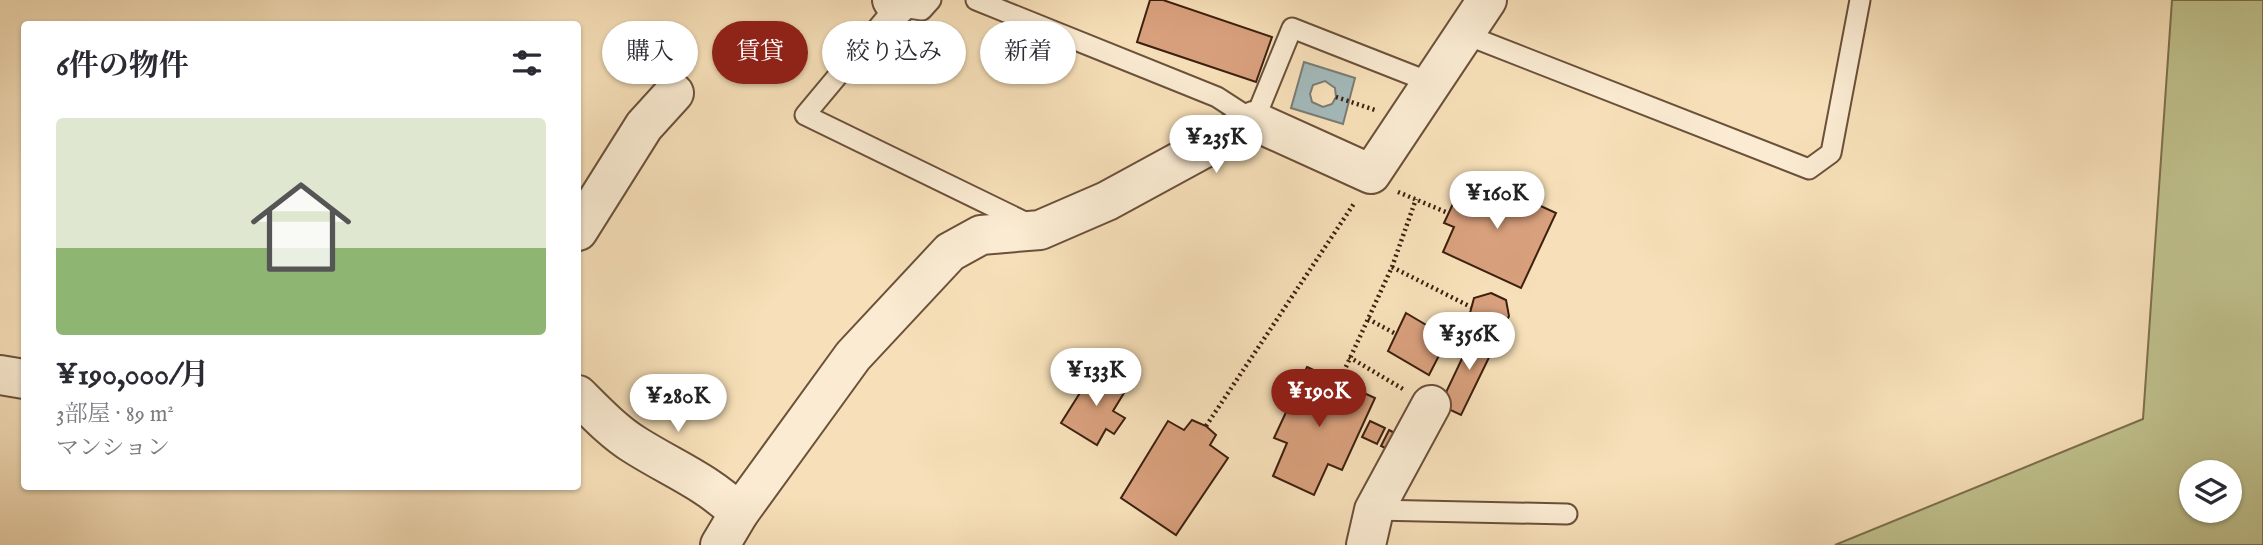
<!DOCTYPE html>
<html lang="ja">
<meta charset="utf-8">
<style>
:root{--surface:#fff;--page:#f7f7f7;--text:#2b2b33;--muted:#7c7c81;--line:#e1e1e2;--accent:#8f2418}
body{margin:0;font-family:"IM FELL English","Noto Serif JP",serif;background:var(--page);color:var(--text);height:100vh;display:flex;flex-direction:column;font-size:26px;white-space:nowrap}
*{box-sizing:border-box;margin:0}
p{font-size:23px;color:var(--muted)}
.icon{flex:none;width:38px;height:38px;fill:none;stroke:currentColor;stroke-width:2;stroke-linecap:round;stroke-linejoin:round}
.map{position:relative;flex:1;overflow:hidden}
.panel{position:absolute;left:21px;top:21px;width:560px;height:469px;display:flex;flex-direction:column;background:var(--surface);border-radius:7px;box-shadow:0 2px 5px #0004}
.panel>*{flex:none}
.top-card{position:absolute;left:602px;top:21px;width:665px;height:63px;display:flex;gap:14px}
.tools{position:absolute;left:2179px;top:460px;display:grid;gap:14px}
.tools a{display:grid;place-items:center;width:63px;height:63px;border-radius:50%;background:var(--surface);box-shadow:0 2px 5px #0004;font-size:35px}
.price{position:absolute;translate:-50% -60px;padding:0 16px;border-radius:24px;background:#fff;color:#222;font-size:23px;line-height:46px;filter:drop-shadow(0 2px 4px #0008)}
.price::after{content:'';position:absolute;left:50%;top:42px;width:21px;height:16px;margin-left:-10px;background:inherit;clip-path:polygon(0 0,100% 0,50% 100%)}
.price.selected{background:var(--accent);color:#fff}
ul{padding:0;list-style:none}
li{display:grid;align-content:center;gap:14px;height:371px;padding:0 35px}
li+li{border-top:2px solid var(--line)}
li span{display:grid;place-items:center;height:217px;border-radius:7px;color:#555}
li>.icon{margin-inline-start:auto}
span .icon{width:126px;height:126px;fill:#fffc;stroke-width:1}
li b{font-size:30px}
h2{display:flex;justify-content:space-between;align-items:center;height:84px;padding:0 35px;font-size:30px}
.chip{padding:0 24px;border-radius:32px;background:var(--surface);box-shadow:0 2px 5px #0004;font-size:24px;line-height:63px}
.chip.selected{background:var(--accent);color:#fff}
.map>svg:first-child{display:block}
.green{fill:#bfc18d;stroke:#7e704e;stroke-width:2;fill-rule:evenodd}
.water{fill:#a3babb;stroke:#7a7c76;stroke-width:2;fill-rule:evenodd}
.building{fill:#d9a07d;stroke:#3c200f;stroke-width:2}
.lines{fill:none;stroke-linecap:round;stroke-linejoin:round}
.service-casing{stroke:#6b503a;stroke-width:23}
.minor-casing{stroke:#6b503a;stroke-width:42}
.path{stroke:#3c200f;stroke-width:4.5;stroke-dasharray:2 3.5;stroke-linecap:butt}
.service{stroke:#faebd2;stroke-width:19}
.minor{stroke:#faebd2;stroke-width:38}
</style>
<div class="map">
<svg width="2263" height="545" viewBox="0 0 2263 545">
<rect width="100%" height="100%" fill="#f7e0b9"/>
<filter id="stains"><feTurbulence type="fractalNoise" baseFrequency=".00286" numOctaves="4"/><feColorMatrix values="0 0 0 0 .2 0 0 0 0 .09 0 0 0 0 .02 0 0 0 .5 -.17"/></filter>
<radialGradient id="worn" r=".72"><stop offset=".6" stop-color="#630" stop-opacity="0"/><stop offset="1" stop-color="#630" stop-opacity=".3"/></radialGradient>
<path class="green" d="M2172 0H2263V545H1835L2143 419ZM2191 472H2230V511H2191Z"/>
<path class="water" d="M1304 62 1355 78 1343 124 1291 108ZM1325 81 1335 88 1336 97 1332 104 1323 107 1312 102 1310 94 1313 85Z"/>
<g class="building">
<path d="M1150 0H1163L1272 37 1256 82 1137 42Z"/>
<path d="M1477 177 1556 213 1521 288 1443 252 1454 227 1444 223 1457 195 1467 199Z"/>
<path d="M1491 293 1506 300 1509 316 1504 327 1489 331 1475 325 1470 313 1474 298Z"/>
<path d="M1406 313 1448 338 1429 375 1388 351Z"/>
<path d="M1476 329 1498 339 1461 415 1440 405Z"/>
<path d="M1307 367 1375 398 1342 470 1328 464 1314 495 1273 476 1287 443 1274 438Z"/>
<path d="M1095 369 1127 388 1113 411 1125 418 1114 434 1106 429 1097 445 1061 423Z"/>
<path d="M1192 420 1206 426 1216 435 1210 445 1228 458 1176 535 1121 498 1168 421 1184 430Z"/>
<path d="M1370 421 1385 428 1377 444 1362 437Z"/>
<path d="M1389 430 1402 437 1394 452 1381 446Z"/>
</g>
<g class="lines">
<defs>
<g id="service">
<path d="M931 0 922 10 896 6 805 115 1031 225"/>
<path d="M976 0 1217 97 1254 121 1292 28 1432 83"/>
<path d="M1464 34 1809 169 1831 153 1860 0"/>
<path d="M1374 510 1567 514"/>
</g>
<g id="minor">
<path d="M892 0 896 6"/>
<path d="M578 231 644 126 674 93"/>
<path d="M0 375 24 379"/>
<path d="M578 395C595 412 614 432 635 445 673 469 706 481 739 513"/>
<path d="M720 545 739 513 853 356 950 252 981 235 1040 230 1107 201 1254 121 1371 174 1487 0"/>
<path d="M1366 545 1374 510 1431 405"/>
</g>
</defs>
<use href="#service" class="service-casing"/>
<use href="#minor" class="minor-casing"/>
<g class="path">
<path d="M1336 97 1375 110"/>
<path d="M1398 192 1448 213"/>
<path d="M1392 267 1471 307"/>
<path d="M1368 319 1396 334"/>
<path d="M1349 357 1403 389"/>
<path d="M1339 382 1392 267 1416 199"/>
<path d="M1206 426 1355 202"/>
</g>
<use href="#service" class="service"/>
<use href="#minor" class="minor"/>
</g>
<rect width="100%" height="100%" filter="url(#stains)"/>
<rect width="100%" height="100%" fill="url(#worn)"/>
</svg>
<div class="tools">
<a><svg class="icon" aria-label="layers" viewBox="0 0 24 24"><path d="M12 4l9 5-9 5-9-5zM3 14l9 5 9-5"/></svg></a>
</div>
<b class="price" style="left:1216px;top:175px">¥235K</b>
<b class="price" style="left:1497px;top:231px">¥160K</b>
<b class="price" style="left:1469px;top:372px">¥356K</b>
<b class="price" style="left:1096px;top:408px">¥133K</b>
<b class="price selected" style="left:1319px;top:429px">¥190K</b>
<b class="price" style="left:678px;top:434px">¥280K</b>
<div class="top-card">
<a class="chip">購入</a>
<a class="chip selected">賃貸</a>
<a class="chip">絞り込み</a>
<a class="chip">新着</a>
</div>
<section class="panel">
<h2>6件の物件<svg class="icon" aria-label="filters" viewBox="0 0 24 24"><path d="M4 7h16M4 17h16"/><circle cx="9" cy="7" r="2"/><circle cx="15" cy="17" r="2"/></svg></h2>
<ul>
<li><span style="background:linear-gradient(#dfe7d0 60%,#8fb573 0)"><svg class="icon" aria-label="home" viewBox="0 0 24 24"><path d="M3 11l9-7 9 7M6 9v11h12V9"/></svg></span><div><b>¥190,000/月</b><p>3部屋 · 89 m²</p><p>マンション</p></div></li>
</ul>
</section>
</div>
